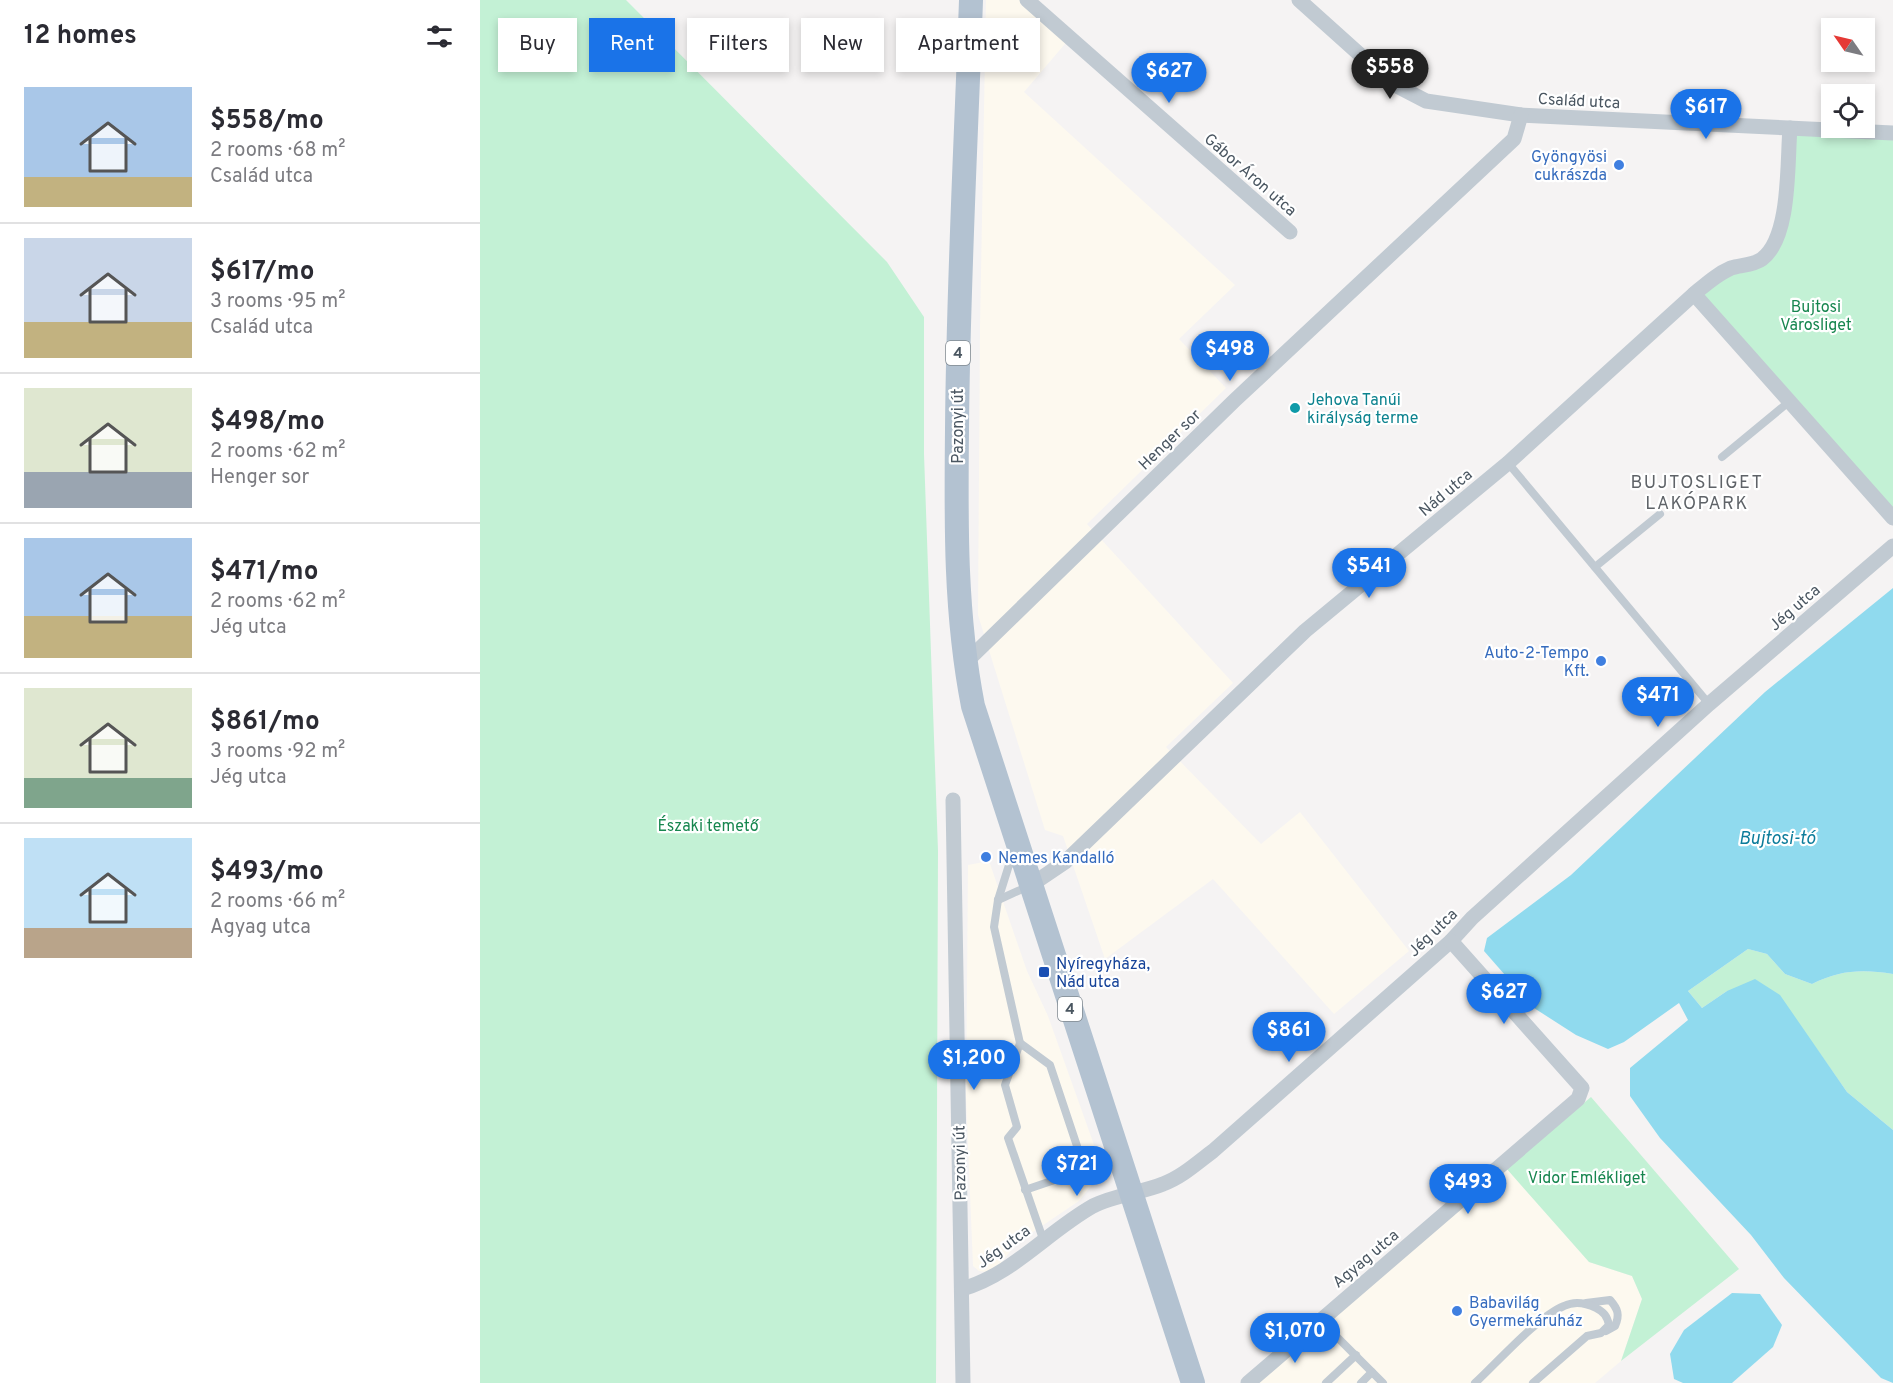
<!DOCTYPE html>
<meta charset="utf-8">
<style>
:root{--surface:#fff;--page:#f2f2f3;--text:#2b2b33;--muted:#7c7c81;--line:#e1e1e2;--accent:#1a73e8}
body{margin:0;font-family:Overpass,sans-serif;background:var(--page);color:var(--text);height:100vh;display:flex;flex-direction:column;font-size:22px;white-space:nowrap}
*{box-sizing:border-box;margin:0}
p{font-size:20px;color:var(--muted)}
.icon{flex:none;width:33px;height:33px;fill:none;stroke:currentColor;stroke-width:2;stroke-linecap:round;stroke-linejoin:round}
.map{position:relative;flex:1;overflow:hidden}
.side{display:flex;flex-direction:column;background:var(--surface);width:480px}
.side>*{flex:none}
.hud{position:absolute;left:18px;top:18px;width:570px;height:54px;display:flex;gap:12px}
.needle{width:39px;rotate:304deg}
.controls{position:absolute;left:1341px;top:18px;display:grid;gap:12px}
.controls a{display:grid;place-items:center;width:54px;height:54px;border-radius:0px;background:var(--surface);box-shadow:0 3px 9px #0003;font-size:30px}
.price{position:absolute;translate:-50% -51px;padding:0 14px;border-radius:21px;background:var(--accent);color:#fff;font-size:20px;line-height:39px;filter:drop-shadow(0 2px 3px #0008)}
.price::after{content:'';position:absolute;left:50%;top:36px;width:18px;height:14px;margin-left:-9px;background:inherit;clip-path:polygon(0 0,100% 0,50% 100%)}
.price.active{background:#222;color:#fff}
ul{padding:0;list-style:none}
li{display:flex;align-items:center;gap:18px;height:150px;padding:0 24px}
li+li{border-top:2px solid var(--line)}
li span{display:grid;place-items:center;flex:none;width:168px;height:120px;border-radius:0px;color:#555}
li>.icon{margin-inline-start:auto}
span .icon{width:72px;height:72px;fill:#fffc;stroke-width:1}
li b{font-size:26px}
h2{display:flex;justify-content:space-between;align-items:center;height:72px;padding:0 24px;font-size:26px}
.tag{padding:0 21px;border-radius:0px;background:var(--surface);box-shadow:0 3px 9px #0003;font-size:21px;line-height:54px}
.tag.active{background:var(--accent);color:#fff}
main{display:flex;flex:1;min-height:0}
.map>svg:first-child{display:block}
.commercial{fill:#fdf9ef}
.green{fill:#c3f1d5}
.water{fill:#90daee}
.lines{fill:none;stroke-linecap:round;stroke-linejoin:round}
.service{stroke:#c1cad2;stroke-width:8}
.minor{stroke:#c1cad2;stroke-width:15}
.primary{stroke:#b3c2d1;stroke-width:24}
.shop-dot{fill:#3f7fe0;stroke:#fff;stroke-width:2}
.culture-dot{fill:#0f9aa8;stroke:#fff;stroke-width:2}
.transit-dot{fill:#1a4fb4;stroke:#fff;stroke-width:2}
.labels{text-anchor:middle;stroke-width:4.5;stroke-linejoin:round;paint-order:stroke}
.shield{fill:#fff;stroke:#808990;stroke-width:1.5}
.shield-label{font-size:15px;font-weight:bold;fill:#4a5661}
.street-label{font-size:16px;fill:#4a5661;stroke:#fff}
.shop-label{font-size:16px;fill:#366cbe;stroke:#fff;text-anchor:end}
.park-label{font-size:16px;fill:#17864f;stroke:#fff}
.culture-label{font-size:16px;fill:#0d838f;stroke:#fff;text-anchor:start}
.transit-label{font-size:16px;fill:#164399;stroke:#fff;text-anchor:start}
.neighbourhood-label{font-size:18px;letter-spacing:1.5px;fill:#5f6368;stroke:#fff}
.water-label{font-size:18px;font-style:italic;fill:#0c7c9b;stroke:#fff}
</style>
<main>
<section class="side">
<h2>12 homes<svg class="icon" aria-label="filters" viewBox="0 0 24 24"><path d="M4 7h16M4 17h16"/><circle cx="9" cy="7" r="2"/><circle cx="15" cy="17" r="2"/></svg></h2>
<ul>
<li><span style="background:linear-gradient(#a9c7e8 75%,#c2b280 0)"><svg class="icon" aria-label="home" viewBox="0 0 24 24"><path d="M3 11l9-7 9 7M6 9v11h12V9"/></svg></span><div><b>$558/mo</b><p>2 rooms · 68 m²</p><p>Család utca</p></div></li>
<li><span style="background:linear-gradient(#c9d6e8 70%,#c2b280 0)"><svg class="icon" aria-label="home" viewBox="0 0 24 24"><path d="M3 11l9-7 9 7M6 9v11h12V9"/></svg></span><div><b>$617/mo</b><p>3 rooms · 95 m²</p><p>Család utca</p></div></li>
<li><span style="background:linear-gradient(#dfe7d0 70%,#9aa5b1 0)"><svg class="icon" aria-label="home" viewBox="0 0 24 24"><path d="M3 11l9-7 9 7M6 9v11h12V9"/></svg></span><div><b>$498/mo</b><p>2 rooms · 62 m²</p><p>Henger sor</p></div></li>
<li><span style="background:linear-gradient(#a9c7e8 65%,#c2b280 0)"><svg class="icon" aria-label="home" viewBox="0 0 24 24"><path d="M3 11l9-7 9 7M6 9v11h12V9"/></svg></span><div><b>$471/mo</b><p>2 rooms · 62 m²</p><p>Jég utca</p></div></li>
<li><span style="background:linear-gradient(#dfe7d0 75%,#7fa58c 0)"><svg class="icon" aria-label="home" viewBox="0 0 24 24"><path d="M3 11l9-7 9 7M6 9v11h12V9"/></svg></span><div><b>$861/mo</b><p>3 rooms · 92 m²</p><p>Jég utca</p></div></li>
<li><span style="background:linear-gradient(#bfe0f5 75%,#b9a48a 0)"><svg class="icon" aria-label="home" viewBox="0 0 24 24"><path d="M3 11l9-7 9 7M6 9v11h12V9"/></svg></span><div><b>$493/mo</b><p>2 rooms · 66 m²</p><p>Agyag utca</p></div></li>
</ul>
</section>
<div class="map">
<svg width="1413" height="1383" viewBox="0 0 1413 1383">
<rect width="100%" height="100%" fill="#f5f3f3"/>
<g class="commercial">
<path d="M506 0H549L590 38 544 92 755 285 699 339 746 388 607 524 753 683 686 747 781 844 820 812 929 951 854 1014 733 879 625 959 583 836 565 830 498 615 500 328Z"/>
<path d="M509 861 547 971 568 1016 618 1156 615 1181 599 1201 538 1242 520 1264 507 1272 499 1271 493 1266 486 1097 487 987 488 865Z"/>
<path d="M1026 1168 1109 1262 1152 1276 1162 1299 1141 1361 1115 1383H777Z"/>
</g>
<g class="green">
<path d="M0 0H146L407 262 444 317V454L458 851 456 1383H0Z"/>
<path d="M1310 128 1413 134V518L1214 294 1294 247Z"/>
<path d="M1268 949 1287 954 1305 974 1332 984C1360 970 1382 969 1413 974V1130L1367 1092 1334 1045 1247 991 1222 1008 1208 991Z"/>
<path d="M1111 1097 1259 1269 1141 1361 1162 1299 1152 1276 1109 1262 1026 1168Z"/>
</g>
<g class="water">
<path d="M1413 588V974C1382 969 1360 970 1332 984L1305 974 1287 954 1268 949 1208 991 1222 1008 1247 991 1275 979 1300 995 1367 1092 1413 1130V1383L1401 1378 1304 1278 1271 1235 1180 1138 1150 1096V1068L1208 1020 1199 1003 1144 1042 1128 1049 1096 1035 1054 1008 1004 951 1007 938 1091 875 1285 692Z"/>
<path d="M1252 1293 1280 1294 1302 1325 1293 1347 1252 1383H1203L1194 1379 1190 1354 1204 1330Z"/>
</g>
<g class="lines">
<g class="service">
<path d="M1242 457 1310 401"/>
<path d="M1028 463 1229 704"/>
<path d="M1115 567 1180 514"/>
<path d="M538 860 529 865 518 900 514 927 540 1043 570 1065 601 1158 600 1168 592 1174 545 1190"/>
<path d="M518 900 549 886"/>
<path d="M540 1043 525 1085 537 1127 528 1138 563 1239"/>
<path d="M1106 1303 1130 1300C1138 1309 1140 1315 1135 1326L1126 1331"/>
<path d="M840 1320 903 1383"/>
<path d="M846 1383 876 1355"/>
<path d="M881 1383 892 1372"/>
<path d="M995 1383C1018 1362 1057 1317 1084 1306 1094 1301 1106 1303 1116 1308 1124 1312 1127 1316 1129 1325L1121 1333 1107 1336 1053 1383"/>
</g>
<g class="minor">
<path d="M547 0 810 232"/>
<path d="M819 0 897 70 919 87 946 101 1041 115 1413 133"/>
<path d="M1214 294 1413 518"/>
<path d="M485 663 755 400 1034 139 1041 115"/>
<path d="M473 800 483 1383"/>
<path d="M551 885 585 862 825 631 1028 463 1214 294C1226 284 1237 274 1251 268 1261 265 1274 265 1282 259 1311 237 1307 163 1310 128"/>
<path d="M482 1289C532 1275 567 1232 613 1206 634 1195 661 1193 683 1184 702 1177 717 1163 733 1151L971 941 992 918 1229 704 1413 546"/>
<path d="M768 1383 1098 1099 1102 1088 971 941"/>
</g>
<path class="primary" d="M491 0C486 143 478 287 477 430 476 523 475 614 493 706L713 1383"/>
</g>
<g class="shop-dot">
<circle cx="1139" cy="165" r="6"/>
<circle cx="1121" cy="661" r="6"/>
<circle cx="506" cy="857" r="6"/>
<circle cx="977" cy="1311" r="6"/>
</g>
<circle class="culture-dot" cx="815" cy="408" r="6"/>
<rect class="transit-dot" x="558" y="966" width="12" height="12" rx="3"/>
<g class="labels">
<g class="shield">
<rect x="466" y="341" width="24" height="24" rx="4.5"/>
<rect x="578" y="997" width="24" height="24" rx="4.5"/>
</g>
<g class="shield-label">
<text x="478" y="358">4</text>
<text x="590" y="1014">4</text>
</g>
<g class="street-label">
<text transform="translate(1099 100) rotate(3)" y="6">Család utca</text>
<text transform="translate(771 174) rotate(41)" y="6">Gábor Áron utca</text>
<text transform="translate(477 426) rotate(-90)" y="6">Pazonyi út</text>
<text transform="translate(689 439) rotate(-44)" y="6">Henger sor</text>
<text transform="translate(965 492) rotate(-40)" y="6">Nád utca</text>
<text transform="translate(1314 607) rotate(-41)" y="6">Jég utca</text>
<text transform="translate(952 932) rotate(-44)" y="6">Jég utca</text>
<text transform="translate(479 1163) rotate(-91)" y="6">Pazonyi út</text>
<text transform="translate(523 1246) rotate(-36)" y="6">Jég utca</text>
<text transform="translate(885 1258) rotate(-40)" y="6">Agyag utca</text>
</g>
<g class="shop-label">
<text x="1127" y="162">Gyöngyösi<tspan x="1127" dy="18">cukrászda</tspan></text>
<text x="1109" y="658">Auto-2-Tempo<tspan x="1109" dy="18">Kft.</tspan></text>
<text x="518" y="863" text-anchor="start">Nemes Kandalló</text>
<text x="989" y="1308" text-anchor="start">Babavilág<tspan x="989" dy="18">Gyermekáruház</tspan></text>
</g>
<g class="park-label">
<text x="1336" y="312">Bujtosi<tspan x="1336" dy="18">Városliget</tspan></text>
<text x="228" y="831">Északi temető</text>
<text x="1107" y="1183">Vidor Emlékliget</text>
</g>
<g class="culture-label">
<text x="827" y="405">Jehova Tanúi<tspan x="827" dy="18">királyság terme</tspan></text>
</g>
<g class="transit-label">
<text x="576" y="969">Nyíregyháza,<tspan x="576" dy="18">Nád utca</tspan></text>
</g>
<g class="neighbourhood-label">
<text x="1217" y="488">BUJTOSLIGET<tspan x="1217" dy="21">LAKÓPARK</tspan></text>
</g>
<g class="water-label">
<text x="1297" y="844">Bujtosi-tó</text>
</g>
</g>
</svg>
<div class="controls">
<a><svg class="needle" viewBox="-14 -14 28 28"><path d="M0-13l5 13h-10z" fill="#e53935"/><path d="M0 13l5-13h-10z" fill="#7c7c81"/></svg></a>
<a><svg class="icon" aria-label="locate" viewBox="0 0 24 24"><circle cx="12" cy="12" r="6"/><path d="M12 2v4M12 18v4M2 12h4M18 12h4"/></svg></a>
</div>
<b class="price active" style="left:910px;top:100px">$558</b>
<b class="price" style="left:689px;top:104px">$627</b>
<b class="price" style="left:1226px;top:140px">$617</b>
<b class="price" style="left:750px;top:382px">$498</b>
<b class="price" style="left:889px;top:599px">$541</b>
<b class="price" style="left:1178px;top:728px">$471</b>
<b class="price" style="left:1024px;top:1025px">$627</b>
<b class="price" style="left:809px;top:1063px">$861</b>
<b class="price" style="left:494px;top:1091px">$1,200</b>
<b class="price" style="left:597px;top:1197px">$721</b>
<b class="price" style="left:988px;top:1215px">$493</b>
<b class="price" style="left:815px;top:1364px">$1,070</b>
<div class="hud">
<a class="tag">Buy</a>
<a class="tag active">Rent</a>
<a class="tag">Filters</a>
<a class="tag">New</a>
<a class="tag">Apartment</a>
</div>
</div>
</main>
